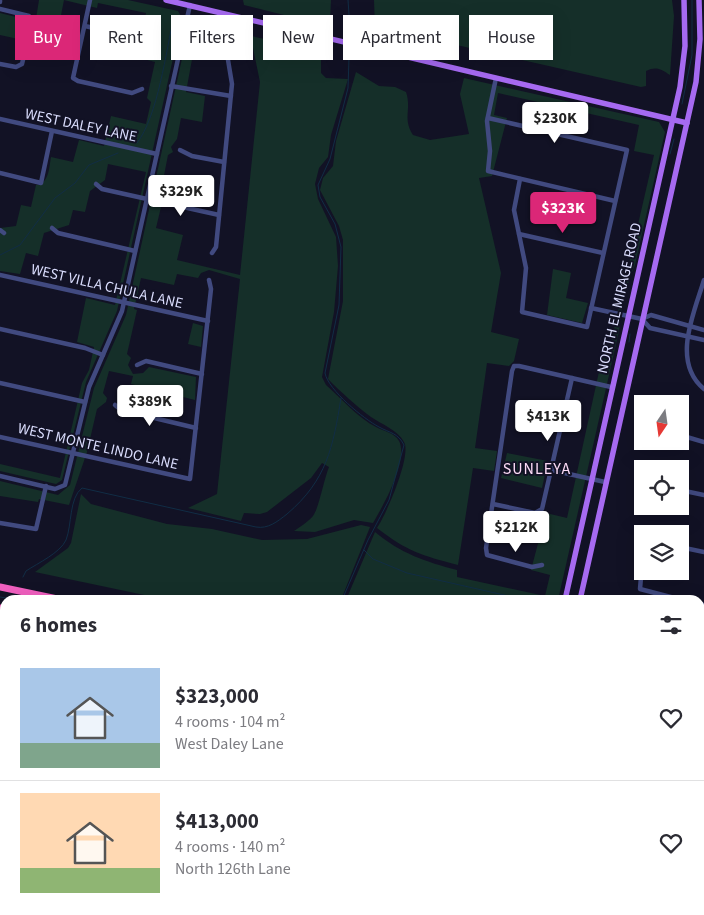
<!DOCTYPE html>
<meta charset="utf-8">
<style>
:root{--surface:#fff;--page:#f2f2f3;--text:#2b2b33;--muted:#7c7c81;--line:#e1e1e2;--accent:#db2777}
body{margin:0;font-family:"Source Sans 3",sans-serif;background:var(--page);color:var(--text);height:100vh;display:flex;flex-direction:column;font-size:19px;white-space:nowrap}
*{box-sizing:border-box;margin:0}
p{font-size:16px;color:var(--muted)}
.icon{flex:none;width:28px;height:28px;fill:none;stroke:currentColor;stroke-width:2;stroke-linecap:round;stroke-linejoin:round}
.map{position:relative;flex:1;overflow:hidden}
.sheet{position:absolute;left:0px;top:595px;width:705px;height:320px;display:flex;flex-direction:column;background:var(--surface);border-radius:15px 15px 0 0;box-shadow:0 5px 20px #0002}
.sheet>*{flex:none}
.hud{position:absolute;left:15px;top:15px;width:675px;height:45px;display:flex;gap:10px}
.needle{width:32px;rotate:193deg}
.fabs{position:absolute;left:634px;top:395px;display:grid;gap:10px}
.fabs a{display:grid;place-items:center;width:55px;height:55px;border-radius:0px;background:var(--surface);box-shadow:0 5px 20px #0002;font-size:25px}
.price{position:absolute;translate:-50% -42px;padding:0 11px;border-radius:5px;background:#fff;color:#222;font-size:16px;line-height:32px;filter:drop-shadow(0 1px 2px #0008)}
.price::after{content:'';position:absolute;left:50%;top:30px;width:15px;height:11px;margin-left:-8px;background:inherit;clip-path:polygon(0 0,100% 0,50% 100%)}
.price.on{background:var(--accent);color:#fff}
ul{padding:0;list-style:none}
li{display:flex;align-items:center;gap:15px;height:125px;padding:0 20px}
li+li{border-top:1px solid var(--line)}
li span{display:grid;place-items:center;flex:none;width:140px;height:100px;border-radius:0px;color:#555}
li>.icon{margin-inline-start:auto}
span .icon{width:60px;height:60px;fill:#fffc;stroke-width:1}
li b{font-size:21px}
h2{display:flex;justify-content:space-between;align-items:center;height:60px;padding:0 20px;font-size:21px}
.tag{padding:0 18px;border-radius:0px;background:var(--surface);box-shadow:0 5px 20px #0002;font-size:18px;line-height:45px}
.tag.on{background:var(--accent);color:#fff}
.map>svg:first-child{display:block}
.green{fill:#152f29;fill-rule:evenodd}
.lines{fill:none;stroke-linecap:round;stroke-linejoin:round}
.stream{stroke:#112d45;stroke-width:1}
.minor{stroke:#414a80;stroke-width:4.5}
.major{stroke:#a66af1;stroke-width:5.5}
.highway{stroke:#f05fbf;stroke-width:7}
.labels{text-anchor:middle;stroke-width:4;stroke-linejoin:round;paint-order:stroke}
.street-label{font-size:15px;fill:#d9dcfc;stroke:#121225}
.neighbourhood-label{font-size:16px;letter-spacing:1px;fill:#fcdbf6;stroke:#121225}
</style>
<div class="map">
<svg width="704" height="915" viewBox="0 0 704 915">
<rect width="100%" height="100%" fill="#121225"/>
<g class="green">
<path d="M39 0H128L178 11 182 18 117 311 86 382 62 480 56 484 0 471V464L60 478 82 383 89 370 94 347 77 342 86 298 115 305 146 172 108 164 105 180 90 191 85 212 73 210 69 225 44 233 38 256 26 253 20 274 0 271V228L16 226 21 205 31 207 36 185C49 184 49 168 51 157L73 162 79 140 104 146 111 116 146 124 151 102 147 98 155 62 136 57 146 13 98 3 97 8 64 0 58 30 35 25Z"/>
<path d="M243 0H331L330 21 324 25 244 5Z"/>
<path d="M374 0H672L674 16 670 75C661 69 656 66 646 71V86L641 87 448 43 443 33 411 26 409 36 375 29Z"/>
<path d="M0 13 28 20 23 40 0 35Z"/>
<path d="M197 16 248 28 251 36 316 50 321 55V73L326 78 348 79 331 135 328 157 319 168 315 184 318 199 336 237 338 266 334 312 322 377 326 385C342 399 358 418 376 427 383 431 395 433 399 441 409 460 383 506 373 523L354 520 315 532 294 531C300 527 308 522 313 516 319 508 324 479 329 467L322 463 311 478 267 512 260 514 244 513 241 521 188 508 217 494 240 279 209 270 201 273 198 278 177 274 174 285 141 278 134 309 137 310 127 354 131 358 128 365 133 374 143 373 149 367 196 377 195 400 131 384 133 376 109 371 103 393 107 398 106 402 97 409 87 452 69 505 39 499 38 502 0 496V481L58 495 70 485 94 388 126 315 190 22ZM223 37 230 42 251 38 260 82 240 275 177 260 183 235 156 228 161 207 158 206 168 155 173 152 171 147 177 139 181 118 202 122 205 96 186 92 193 54 214 51V41Z"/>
<path d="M356 72 379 86 395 87 406 92C412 110 402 118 413 135L430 140 469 134 460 94 464 78 659 122 665 132 635 265C625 287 622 308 619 331L558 600H346L375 532C400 553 426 562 457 570V577L545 596 550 575 531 570 546 513 567 518 602 358 607 359 654 155 634 151 639 125 498 93 494 115 507 118 492 176 479 178 501 273 491 332 519 339 514 361 509 366 487 363 475 448 497 451 494 471 473 468 458 565C421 555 408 552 377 528 386 515 412 455 404 442 398 430 381 424 371 417 356 406 341 392 328 379L343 301V240L339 226 320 190 323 178 333 166 336 141Z"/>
<path d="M553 269 571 273 566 298 588 303 582 323 547 315Z"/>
<path d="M193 323 203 326 201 347 188 344Z"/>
<path d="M507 453 548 461 542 488 501 478Z"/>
<path d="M81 494 91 504 167 524 212 529 262 540 307 539 361 525 370 527 341 600H168L35 572 68 548 71 543Z"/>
<path d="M700 822 704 823V915H553V910H700Z"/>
<path d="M0 873 5 874V910H147L167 915H0Z"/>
<path d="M404 910H506V915H403Z"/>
</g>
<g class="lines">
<g class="stream">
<path d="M348 0 350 29"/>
<path d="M682 104 692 55V0"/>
<path d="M137 143C158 116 166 51 174 16"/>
<path d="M670 154 674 139"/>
<path d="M0 255 20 245 55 198 75 183 89 165 118 153"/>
<path d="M629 342 630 334"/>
<path d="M364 550 373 559 407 573 526 600"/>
<path d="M23 577 26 571C38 563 60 553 66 540 72 525 69 498 82 488L256 527C268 529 277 522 287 514 327 480 333 447 341 398"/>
<path d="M0 597 18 600"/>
<path d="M342 600 368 540 389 500 404 445C398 433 390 433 379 427 364 419 328 390 325 373L339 305 341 247 335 224 320 197 318 185 330 159 348 88 349 58"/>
<path d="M700 637 704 638"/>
<path d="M0 677 5 652"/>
<path d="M700 813 704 814"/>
<path d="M456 910 458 915"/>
<path d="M291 915V910"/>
</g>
<g class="minor">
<path d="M90 0 73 78 78 81 132 93 142 89"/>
<path d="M0 2V0"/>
<path d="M0 9 29 16 32 22 22 64 16 67 0 64"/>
<path d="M85 26 141 39 152 44"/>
<path d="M496 78 487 121 490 151 488 171 615 201"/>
<path d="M171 86 231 96"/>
<path d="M488 118 627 150 587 327 522 312 526 268 514 210 520 179"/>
<path d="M0 119 157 154"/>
<path d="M180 150 192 156 224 162"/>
<path d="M0 173 41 183 52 131"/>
<path d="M96 184 102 189 219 215"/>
<path d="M52 228 58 233 135 251"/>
<path d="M0 230 4 233"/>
<path d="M519 234 603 253"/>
<path d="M212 253 216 247 232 84 227 54 222 46"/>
<path d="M0 275 208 321"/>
<path d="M704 280C694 313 671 362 704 389"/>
<path d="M591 308 642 319 650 328 704 340"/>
<path d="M642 319 651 315 704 330"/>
<path d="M0 329 85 348 103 355"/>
<path d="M137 365 146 361 202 374"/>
<path d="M0 383 85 402"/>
<path d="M115 405 121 410 196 428"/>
<path d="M680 435 704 442"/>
<path d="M0 437 190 479 211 289 209 280"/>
<path d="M551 470 605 482"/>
<path d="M0 476 55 489 65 485 89 387 122 311 190 5"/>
<path d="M680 490 704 495"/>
<path d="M493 504 535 513 542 509 572 378"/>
<path d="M0 523 36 529 46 486"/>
<path d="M680 547 704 552"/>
<path d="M542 565 532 567 487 555 486 548 512 371 514 366H519L611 387"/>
<path d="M642 565 640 589 682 600"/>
<path d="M700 604 704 605"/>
</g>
<g class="major">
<path d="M166 0 687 123"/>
<path d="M565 600 680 87 685 46 684 0"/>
<path d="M580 600 696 82 700 39 699 0"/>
<path d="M0 842 5 844"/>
<path d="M264 910 279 915"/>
<path d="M525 915V910"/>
<path d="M536 915 537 910"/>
</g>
<g class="highway">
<path d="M0 587 62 600"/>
<path d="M0 608 5 609"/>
<path d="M700 728 704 730"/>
<path d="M700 752 704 753"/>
<path d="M700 770 704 771"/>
<path d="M700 790H704"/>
</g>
</g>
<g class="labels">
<g class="street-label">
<text transform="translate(81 125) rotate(12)" y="5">WEST DALEY LANE</text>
<text transform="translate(107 286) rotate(13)" y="5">WEST VILLA CHULA LANE</text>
<text transform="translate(619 298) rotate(-77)" y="5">NORTH EL MIRAGE ROAD</text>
<text transform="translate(98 446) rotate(13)" y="5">WEST MONTE LINDO LANE</text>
</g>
<g class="neighbourhood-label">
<text x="537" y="474">SUNLEYA</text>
</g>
</g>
</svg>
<div class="fabs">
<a><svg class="needle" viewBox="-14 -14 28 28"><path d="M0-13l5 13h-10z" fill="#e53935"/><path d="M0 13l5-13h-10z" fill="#7c7c81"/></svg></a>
<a><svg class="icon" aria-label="locate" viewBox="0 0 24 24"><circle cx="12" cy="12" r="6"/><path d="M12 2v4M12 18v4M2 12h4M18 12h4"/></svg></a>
<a><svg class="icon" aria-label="layers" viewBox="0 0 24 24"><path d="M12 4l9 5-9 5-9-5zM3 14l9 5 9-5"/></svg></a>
</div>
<b class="price" style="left:555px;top:144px">$230K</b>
<b class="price" style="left:181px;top:217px">$329K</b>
<b class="price on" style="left:563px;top:234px">$323K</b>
<b class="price" style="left:150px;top:427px">$389K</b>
<b class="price" style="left:548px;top:442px">$413K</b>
<b class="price" style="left:516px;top:553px">$212K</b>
<div class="hud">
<a class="tag on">Buy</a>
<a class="tag">Rent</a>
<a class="tag">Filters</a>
<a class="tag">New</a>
<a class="tag">Apartment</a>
<a class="tag">House</a>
</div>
<section class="sheet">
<h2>6 homes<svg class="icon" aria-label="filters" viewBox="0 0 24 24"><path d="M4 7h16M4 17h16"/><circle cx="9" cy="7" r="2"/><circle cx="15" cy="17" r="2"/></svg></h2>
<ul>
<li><span style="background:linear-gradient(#a9c7e8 75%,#7fa58c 0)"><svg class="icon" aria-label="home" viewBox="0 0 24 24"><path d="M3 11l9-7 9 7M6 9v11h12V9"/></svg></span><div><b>$323,000</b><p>4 rooms · 104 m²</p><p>West Daley Lane</p></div><svg class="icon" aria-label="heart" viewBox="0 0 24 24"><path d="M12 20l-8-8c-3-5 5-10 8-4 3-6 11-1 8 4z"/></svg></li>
<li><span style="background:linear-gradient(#ffd9b3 75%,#8fb573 0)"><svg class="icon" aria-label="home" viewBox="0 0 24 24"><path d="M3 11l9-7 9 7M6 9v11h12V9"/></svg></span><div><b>$413,000</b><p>4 rooms · 140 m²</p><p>North 126th Lane</p></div><svg class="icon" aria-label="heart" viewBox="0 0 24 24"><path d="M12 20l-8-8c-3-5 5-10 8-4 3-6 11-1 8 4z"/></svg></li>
</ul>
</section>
</div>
